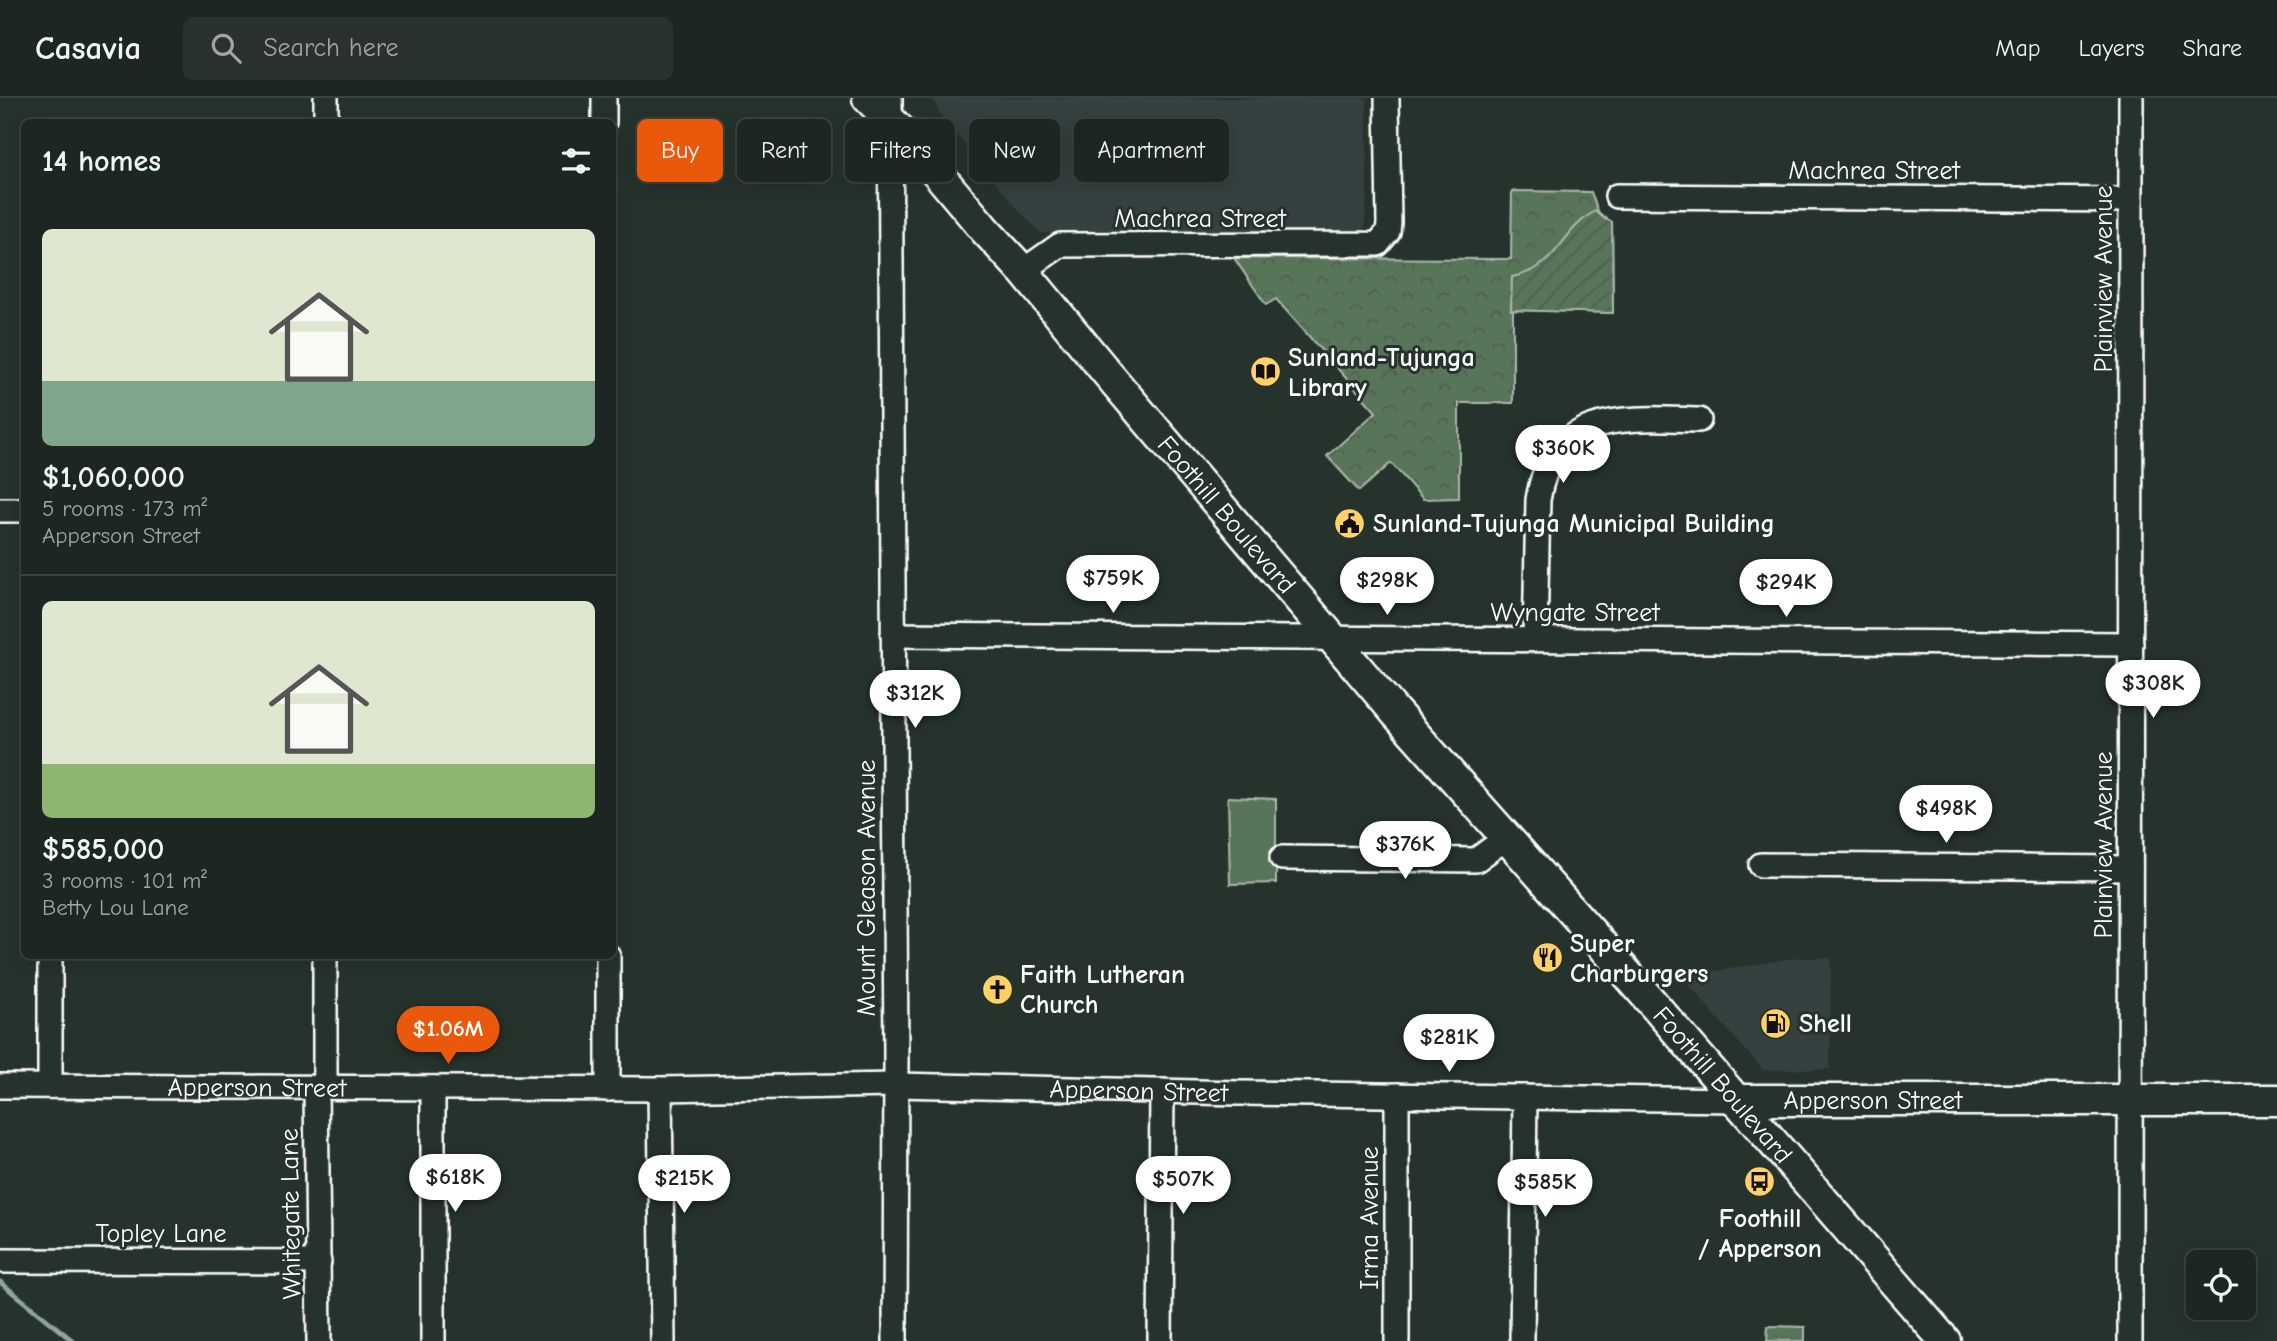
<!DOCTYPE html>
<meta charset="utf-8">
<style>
:root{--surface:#1c2622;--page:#29322f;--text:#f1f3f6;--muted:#a0a5a5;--line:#3a4340;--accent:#ea580c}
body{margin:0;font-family:"Comic Neue",sans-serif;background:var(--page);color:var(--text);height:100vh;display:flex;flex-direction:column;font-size:26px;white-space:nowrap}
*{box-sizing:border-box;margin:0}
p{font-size:23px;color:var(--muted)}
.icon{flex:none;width:38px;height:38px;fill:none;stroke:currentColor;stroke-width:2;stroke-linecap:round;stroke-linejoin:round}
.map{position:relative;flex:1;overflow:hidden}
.sheet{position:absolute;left:21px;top:21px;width:595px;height:840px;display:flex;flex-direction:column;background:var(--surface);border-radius:10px;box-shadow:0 4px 18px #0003,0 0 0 2px var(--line)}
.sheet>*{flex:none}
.banner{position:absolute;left:637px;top:21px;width:665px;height:63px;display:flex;gap:14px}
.controls{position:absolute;left:2186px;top:1152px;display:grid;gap:14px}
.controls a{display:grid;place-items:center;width:70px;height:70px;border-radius:10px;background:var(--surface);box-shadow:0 4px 18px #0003,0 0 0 2px var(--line);font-size:35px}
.price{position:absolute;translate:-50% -60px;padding:0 16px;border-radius:24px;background:#fff;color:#222;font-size:23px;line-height:46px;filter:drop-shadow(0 2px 4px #0008)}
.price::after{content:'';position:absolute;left:50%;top:42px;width:21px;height:16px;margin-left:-10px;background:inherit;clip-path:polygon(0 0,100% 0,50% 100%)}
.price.on{background:var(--accent);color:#fff}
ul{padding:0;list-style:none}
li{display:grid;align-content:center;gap:14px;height:371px;padding:0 21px}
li+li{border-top:2px solid var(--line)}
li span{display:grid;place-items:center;height:217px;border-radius:10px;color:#555}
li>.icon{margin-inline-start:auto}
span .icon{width:126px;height:126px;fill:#fffc;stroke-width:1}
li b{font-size:30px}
h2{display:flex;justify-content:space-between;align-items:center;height:84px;padding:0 21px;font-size:30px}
.chip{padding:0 24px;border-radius:10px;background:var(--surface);box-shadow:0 4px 18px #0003,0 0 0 2px var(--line);font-size:24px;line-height:63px}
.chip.on{background:var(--accent);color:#fff}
header{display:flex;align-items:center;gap:42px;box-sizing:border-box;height:98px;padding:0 35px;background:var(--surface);border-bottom:2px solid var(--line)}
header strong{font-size:33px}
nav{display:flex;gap:38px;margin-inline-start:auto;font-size:24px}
.search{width:490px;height:63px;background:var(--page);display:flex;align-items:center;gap:18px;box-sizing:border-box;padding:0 24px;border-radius:10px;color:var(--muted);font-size:26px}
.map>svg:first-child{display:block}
.built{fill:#36403f}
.park{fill:url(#park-crowns);stroke:#acbaac;stroke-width:2}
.garden{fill:url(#garden-furrows);stroke:#acbaac;stroke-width:2}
.pitch{fill:#59745a;stroke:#acbaac;stroke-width:2}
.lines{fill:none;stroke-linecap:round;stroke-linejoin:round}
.stream{stroke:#8fa5a5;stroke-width:5}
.minor-casing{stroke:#fff;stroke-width:28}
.major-casing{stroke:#fff;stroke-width:35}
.minor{stroke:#26332d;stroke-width:23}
.major{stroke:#26332d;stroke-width:30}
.labels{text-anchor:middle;stroke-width:6;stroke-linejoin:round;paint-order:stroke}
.street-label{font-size:26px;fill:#fff;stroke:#26332d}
.poi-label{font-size:26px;font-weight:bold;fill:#fff;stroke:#26332d;text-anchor:start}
</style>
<header>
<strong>Casavia</strong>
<div class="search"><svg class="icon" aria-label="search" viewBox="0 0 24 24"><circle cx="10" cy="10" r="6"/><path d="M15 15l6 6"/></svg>Search here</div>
<nav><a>Map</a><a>Layers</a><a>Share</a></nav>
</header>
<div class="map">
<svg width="2277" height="1243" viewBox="0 0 2277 1243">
<defs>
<pattern id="park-crowns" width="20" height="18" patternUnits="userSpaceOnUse" patternTransform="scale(1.75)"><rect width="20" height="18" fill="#59745a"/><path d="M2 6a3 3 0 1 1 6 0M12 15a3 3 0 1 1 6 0" fill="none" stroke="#515c52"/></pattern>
<pattern id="garden-furrows" width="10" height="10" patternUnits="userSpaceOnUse" patternTransform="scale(1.75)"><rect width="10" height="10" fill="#59745a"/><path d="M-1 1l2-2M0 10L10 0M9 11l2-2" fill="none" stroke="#515c52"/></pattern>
</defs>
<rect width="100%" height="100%" fill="#26332d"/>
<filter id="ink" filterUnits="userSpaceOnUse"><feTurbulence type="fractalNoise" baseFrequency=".0143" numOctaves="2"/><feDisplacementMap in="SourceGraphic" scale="14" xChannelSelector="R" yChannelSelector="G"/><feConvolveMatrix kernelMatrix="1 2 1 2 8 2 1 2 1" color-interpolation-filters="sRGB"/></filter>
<g filter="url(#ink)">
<g class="built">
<path d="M932 0H1367V98L1364 134 1041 135 1022 116 942 19Z"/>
<path d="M1794 860H1831L1830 971 1763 972 1682 879Z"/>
</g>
<path class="park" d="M1512 93 1591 94 1599 116 1612 124 1613 215 1513 212V305H1459V400L1423 401 1391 365 1359 393 1327 358 1376 314 1276 201 1266 207 1234 160 1511 161Z"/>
<path class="garden" d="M1595 113 1605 121 1612 124 1613 215 1511 212 1512 179C1559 170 1559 134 1595 113Z"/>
<g class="pitch">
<path d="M1228 699 1276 701V785L1230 786Z"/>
<path d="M1768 1228 1805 1229V1243H1767Z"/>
</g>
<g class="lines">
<path class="stream" d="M0 1184 73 1243"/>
<defs>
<g id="minor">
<path d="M604 0V24"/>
<path d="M890 0 896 963 895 1243"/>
<path d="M326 24V0"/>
<path d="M1617 98 2131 102"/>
<path d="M1023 173 1060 147 1378 146 1388 134 1389 125 1387 0"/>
<path d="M0 412H24"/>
<path d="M893 537 2131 546"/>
<path d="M1535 541 1538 402C1552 311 1627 320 1699 322"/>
<path d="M1282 760 1476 762 1506 740"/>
<path d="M1761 767 2130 770"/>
<path d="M50 858V988"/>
<path d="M608 858V991"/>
<path id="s1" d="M0 988 660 991 896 987 1239 995 1735 1002"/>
<path d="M316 989 319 1243"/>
<path d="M325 989V858"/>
<path d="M660 991 663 1243"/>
<path d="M1397 997V1243"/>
<path d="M2 1163 319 1164"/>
<path d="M433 1243V990"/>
<path d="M1160 1243 1162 993"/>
<path d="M1522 1243 1525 999"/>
<path d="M2130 1243 2131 0"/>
</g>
<g id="major">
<path id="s2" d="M868 0 908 40 985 132 1023 173 1107 275 1395 614 1603 848 1945 1243"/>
<path id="s3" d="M1735 1002H2277"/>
</g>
</defs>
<use href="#minor" class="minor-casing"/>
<use href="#major" class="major-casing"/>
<use href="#minor" class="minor"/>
<use href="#major" class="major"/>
</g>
</g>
<defs>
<symbol id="library-disc" viewBox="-11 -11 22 22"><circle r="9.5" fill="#ffd166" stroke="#26332d"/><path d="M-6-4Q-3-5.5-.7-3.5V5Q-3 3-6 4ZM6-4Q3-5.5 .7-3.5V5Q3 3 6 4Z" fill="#111"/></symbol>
<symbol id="civic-disc" viewBox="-11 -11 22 22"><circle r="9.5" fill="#ffd166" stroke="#26332d"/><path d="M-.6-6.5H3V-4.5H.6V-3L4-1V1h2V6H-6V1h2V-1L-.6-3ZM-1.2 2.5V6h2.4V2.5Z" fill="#111"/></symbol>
<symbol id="restaurant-disc" viewBox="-11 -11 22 22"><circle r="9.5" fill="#ffd166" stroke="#26332d"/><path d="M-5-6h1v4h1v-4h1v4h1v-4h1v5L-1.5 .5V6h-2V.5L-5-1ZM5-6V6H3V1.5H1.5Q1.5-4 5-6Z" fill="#111"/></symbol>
<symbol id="church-disc" viewBox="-11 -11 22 22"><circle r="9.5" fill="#ffd166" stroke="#26332d"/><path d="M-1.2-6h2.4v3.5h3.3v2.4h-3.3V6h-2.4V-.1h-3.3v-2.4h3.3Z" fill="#111"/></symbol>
<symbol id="fuel-disc" viewBox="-11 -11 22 22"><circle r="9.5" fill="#ffd166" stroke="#26332d"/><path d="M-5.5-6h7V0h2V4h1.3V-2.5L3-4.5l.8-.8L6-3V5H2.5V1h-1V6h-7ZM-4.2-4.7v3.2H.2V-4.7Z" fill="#111"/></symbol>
<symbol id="bus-disc" viewBox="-11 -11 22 22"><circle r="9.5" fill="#ffd166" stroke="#26332d"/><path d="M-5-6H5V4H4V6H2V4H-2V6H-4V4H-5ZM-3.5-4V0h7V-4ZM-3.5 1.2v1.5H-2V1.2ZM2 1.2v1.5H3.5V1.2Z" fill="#111"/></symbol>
</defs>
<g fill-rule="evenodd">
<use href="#library-disc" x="1248" y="256" width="35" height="35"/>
<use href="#civic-disc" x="1332" y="408" width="35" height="35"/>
<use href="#restaurant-disc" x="1530" y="842" width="35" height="35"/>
<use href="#church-disc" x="980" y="874" width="35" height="35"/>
<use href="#fuel-disc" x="1758" y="908" width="35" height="35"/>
<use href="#bus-disc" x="1742" y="1066" width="35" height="35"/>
</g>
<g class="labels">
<g class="street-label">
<text x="1874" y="81">Machrea Street</text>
<text x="1200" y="129">Machrea Street</text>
<text transform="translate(2103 181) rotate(-90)" y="9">Plainview Avenue</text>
<text dy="9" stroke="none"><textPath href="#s2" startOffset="550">Foothill Boulevard</textPath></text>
<text x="1575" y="523">Wyngate Street</text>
<text transform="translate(2103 747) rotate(-90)" y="9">Plainview Avenue</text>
<text transform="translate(866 790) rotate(-90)" y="9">Mount Gleason Avenue</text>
<text dy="9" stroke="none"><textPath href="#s2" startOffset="1306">Foothill Boulevard</textPath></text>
<text dy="9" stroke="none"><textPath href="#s1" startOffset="257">Apperson Street</textPath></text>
<text dy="9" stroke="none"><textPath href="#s1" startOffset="1139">Apperson Street</textPath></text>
<text dy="9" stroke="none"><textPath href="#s3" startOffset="138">Apperson Street</textPath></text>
<text transform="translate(290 1116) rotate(-91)" y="9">Whitegate Lane</text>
<text transform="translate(1369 1120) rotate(-90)" y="9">Irma Avenue</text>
<text x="161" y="1144">Topley Lane</text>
</g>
<g class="poi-label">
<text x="1288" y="268">Sunland-Tujunga<tspan x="1288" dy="30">Library</tspan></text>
<text x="1373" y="434">Sunland-Tujunga Municipal Building</text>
<text x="1570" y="854">Super<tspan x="1570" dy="30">Charburgers</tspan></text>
<text x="1020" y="885">Faith Lutheran<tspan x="1020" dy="30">Church</tspan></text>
<text x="1799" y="934">Shell</text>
<text x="1760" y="1129" text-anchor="middle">Foothill<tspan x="1760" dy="30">/ Apperson</tspan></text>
</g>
</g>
</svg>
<div class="controls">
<a><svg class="icon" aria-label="locate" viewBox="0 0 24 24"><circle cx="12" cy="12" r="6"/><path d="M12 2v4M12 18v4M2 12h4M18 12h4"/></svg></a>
</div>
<b class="price" style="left:1563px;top:387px">$360K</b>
<b class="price" style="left:1113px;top:517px">$759K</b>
<b class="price" style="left:1387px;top:519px">$298K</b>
<b class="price" style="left:1786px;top:521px">$294K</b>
<b class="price" style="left:2153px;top:622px">$308K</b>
<b class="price" style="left:915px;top:632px">$312K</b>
<b class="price" style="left:1946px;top:747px">$498K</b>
<b class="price" style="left:1405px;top:783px">$376K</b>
<b class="price on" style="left:448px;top:968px">$1.06M</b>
<b class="price" style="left:1449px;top:976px">$281K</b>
<b class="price" style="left:455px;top:1116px">$618K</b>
<b class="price" style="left:684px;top:1117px">$215K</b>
<b class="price" style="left:1183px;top:1118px">$507K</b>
<b class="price" style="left:1545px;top:1121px">$585K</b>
<div class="banner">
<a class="chip on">Buy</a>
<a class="chip">Rent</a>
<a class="chip">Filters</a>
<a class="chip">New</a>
<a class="chip">Apartment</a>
</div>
<section class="sheet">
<h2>14 homes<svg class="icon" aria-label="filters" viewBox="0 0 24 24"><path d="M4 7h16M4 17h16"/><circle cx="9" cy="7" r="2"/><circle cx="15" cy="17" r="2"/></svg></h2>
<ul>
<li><span style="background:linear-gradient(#dfe7d0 70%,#7fa58c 0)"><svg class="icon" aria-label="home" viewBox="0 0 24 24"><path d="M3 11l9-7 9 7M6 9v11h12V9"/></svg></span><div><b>$1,060,000</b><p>5 rooms · 173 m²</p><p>Apperson Street</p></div></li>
<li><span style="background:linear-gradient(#dfe7d0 75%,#8fb573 0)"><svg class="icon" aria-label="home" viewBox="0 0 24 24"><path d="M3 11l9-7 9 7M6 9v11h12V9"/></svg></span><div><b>$585,000</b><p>3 rooms · 101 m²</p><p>Betty Lou Lane</p></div></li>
</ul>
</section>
</div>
